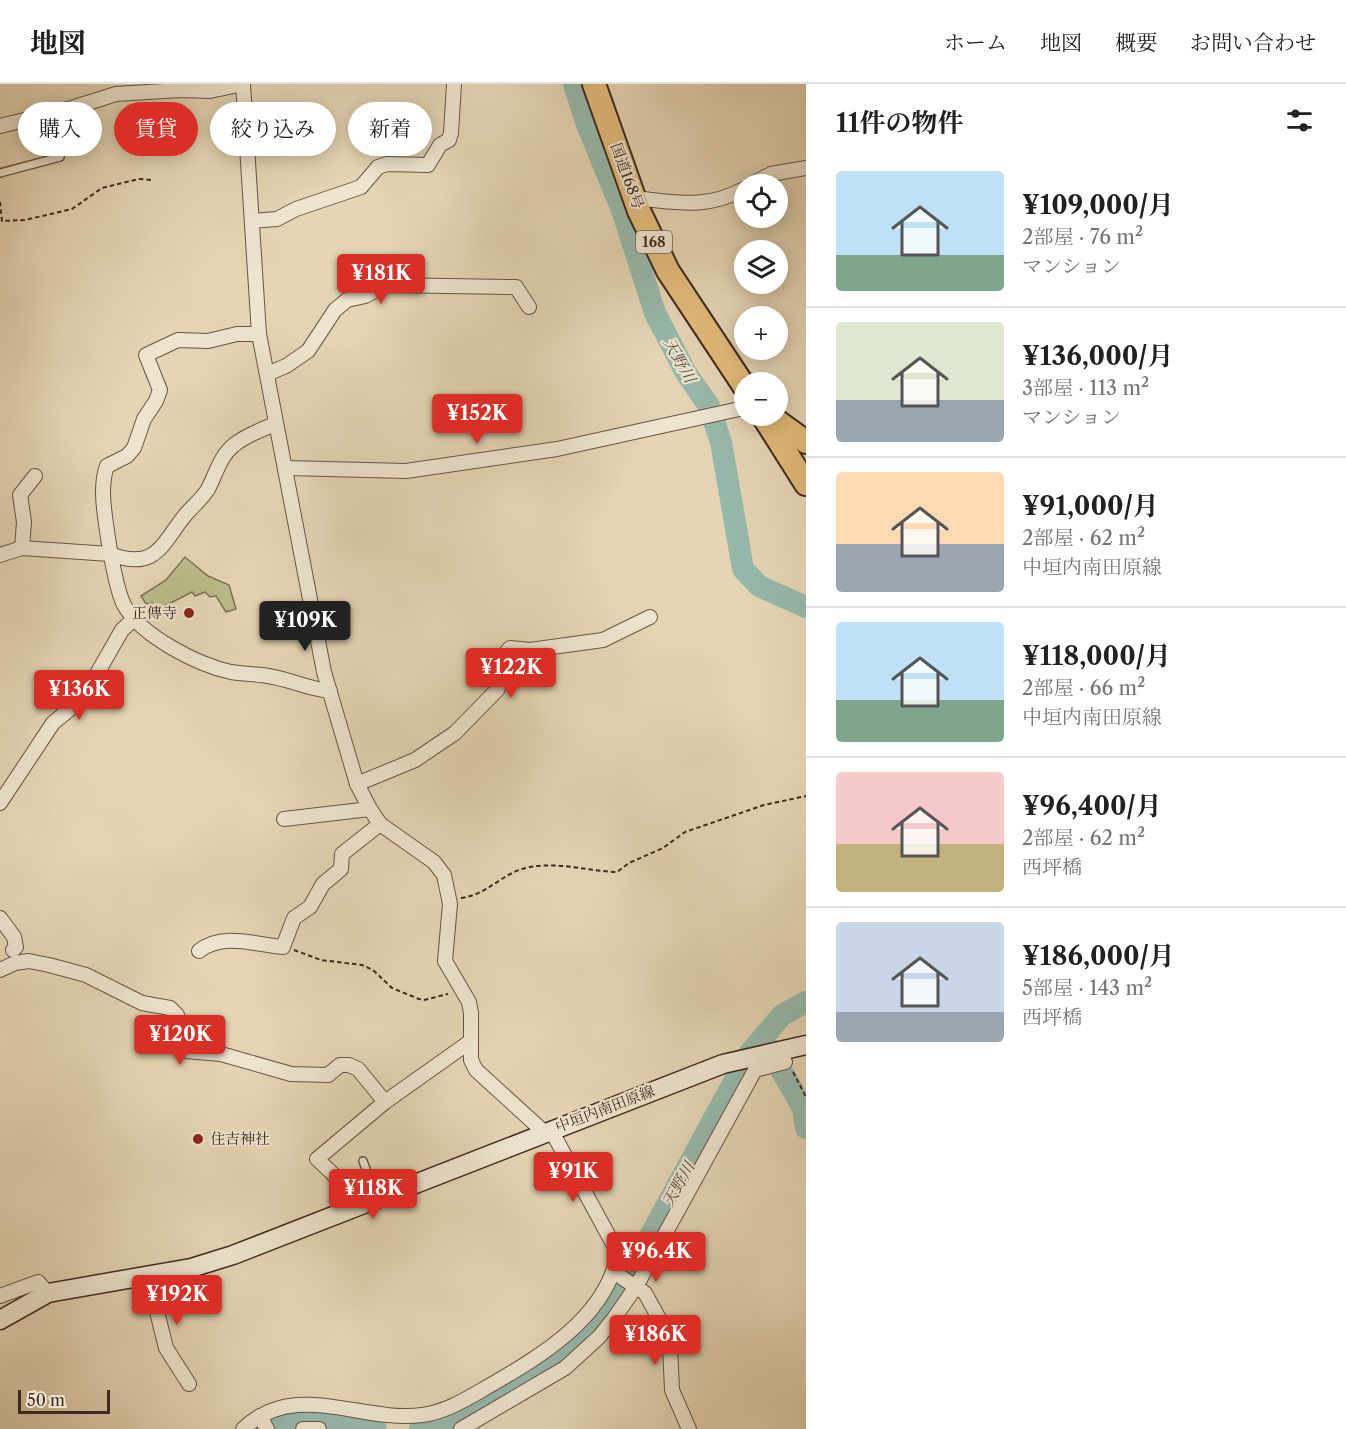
<!DOCTYPE html>
<html lang="ja">
<meta charset="utf-8">
<style>
:root{--surface:#fff;--page:#f6f6f6;--text:#202124;--muted:#757577;--line:#e0e0e0;--accent:#d93025}
body{margin:0;font-family:"Libre Caslon Text","Noto Serif JP",serif;background:var(--page);color:var(--text);height:100vh;display:flex;flex-direction:column;font-size:22px;white-space:nowrap}
*{box-sizing:border-box;margin:0}
p{font-size:20px;color:var(--muted)}
.icon{flex:none;width:33px;height:33px;fill:none;stroke:currentColor;stroke-width:2;stroke-linecap:round;stroke-linejoin:round}
.map{position:relative;flex:1;overflow:hidden}
.side{display:flex;flex-direction:column;background:var(--surface);width:540px}
.side>*{flex:none}
.guide{position:absolute;left:18px;top:18px;width:570px;height:54px;display:flex;gap:12px}
.buttons{position:absolute;left:734px;top:90px;display:grid;gap:12px}
.buttons a{display:grid;place-items:center;width:54px;height:54px;border-radius:50%;background:var(--surface);box-shadow:0 3px 15px #0003;font-size:30px}
.scale{position:absolute;left:18px;bottom:15px;width:92px;box-sizing:border-box;padding-left:6px;border:3px solid #402921;border-top:0;font-size:16px;line-height:21px;white-space:nowrap;color:#402921;-webkit-text-stroke:4px #eee4cf;paint-order:stroke}
.price{position:absolute;translate:-50% -51px;padding:0 14px;border-radius:6px;background:var(--accent);color:#fff;font-size:20px;line-height:39px;filter:drop-shadow(0 2px 3px #0008)}
.price::after{content:'';position:absolute;left:50%;top:36px;width:18px;height:14px;margin-left:-9px;background:inherit;clip-path:polygon(0 0,100% 0,50% 100%)}
.price.on{background:#222;color:#fff}
ul{padding:0;list-style:none}
li{display:flex;align-items:center;gap:18px;height:150px;padding:0 30px}
li+li{border-top:2px solid var(--line)}
li span{display:grid;place-items:center;flex:none;width:168px;height:120px;border-radius:6px;color:#555}
li>.icon{margin-inline-start:auto}
span .icon{width:72px;height:72px;fill:#fffc;stroke-width:1}
li b{font-size:26px}
h2{display:flex;justify-content:space-between;align-items:center;height:72px;padding:0 30px;font-size:26px}
.pill{padding:0 21px;border-radius:27px;background:var(--surface);box-shadow:0 3px 15px #0003;font-size:21px;line-height:54px}
.pill.on{background:var(--accent);color:#fff}
header{display:flex;align-items:center;gap:36px;box-sizing:border-box;height:84px;padding:0 30px;background:var(--surface);border-bottom:2px solid var(--line)}
header strong{font-size:28px}
nav{display:flex;gap:33px;margin-inline-start:auto;font-size:21px}
main{display:flex;flex:1;min-height:0}
.map>svg:first-child{display:block}
.green{fill:#bbbc8a;stroke:#7e7256;stroke-width:1.5}
.lines{fill:none;stroke-linecap:round;stroke-linejoin:round}
.river{stroke:#96b9ac;stroke-width:22}
.service-casing{stroke:#695446;stroke-width:10}
.minor-casing{stroke:#695446;stroke-width:16}
.secondary-casing{stroke:#402921;stroke-width:21}
.trunk-casing{stroke:#402921;stroke-width:26}
.path{stroke:#402921;stroke-width:2;stroke-dasharray:4.5 3;stroke-linecap:butt}
.service{stroke:#eee4cf;stroke-width:7}
.minor{stroke:#eee4cf;stroke-width:14}
.secondary{stroke:#eee4cf;stroke-width:18}
.trunk{stroke:#e2ba7a;stroke-width:22}
.poi-dot{fill:#8f2418;stroke:#eee4cf;stroke-width:2}
.labels{text-anchor:middle;stroke-width:4.5;stroke-linejoin:round;paint-order:stroke}
.shield{fill:#eee4cf;stroke:#746155;stroke-width:1.5}
.shield-label{font-size:14px;font-weight:bold;fill:#402921}
.street-label{font-size:15px;fill:#402921;stroke:#eee4cf}
.poi-label{font-size:15px;fill:#402921;stroke:#eee4cf;text-anchor:end}
.water-label{font-size:16px;font-style:italic;fill:#564d44;stroke:#eee4cf}
</style>
<header>
<strong>地図</strong>
<nav><a>ホーム</a><a>地図</a><a>概要</a><a>お問い合わせ</a></nav>
</header>
<main>
<div class="map">
<svg width="806" height="1345" viewBox="0 0 806 1345">
<rect width="100%" height="100%" fill="#e5d5b5"/>
<filter id="stains"><feTurbulence type="fractalNoise" baseFrequency=".00333" numOctaves="4"/><feColorMatrix values="0 0 0 0 .2 0 0 0 0 .09 0 0 0 0 .02 0 0 0 .5 -.17"/></filter>
<radialGradient id="worn" r=".72"><stop offset=".6" stop-color="#630" stop-opacity="0"/><stop offset="1" stop-color="#630" stop-opacity=".3"/></radialGradient>
<path class="green" d="M185 473 208 492 229 501 236 525 226 528 216 512 210 513 205 508 195 512 192 508 163 523 154 524 152 519 146 520 141 512 166 496Z"/>
<g class="lines">
<g class="river">
<path d="M574 0 586 38 622 126 655 229 686 289 709 322 721 358 743 485 759 502 806 523"/>
<path d="M766 960 803 1024 806 1044"/>
<path d="M264 1345C299 1322 338 1337 376 1345"/>
<path d="M420 1345 440 1342 477 1324 569 1266 586 1250 623 1202 749 970 782 931 806 918"/>
</g>
<defs>
<g id="service">
<path d="M0 89 60 73"/>
<path d="M363 1077 377 1114"/>
</g>
<g id="minor">
<path d="M243 0 259 250 324 588 357 700 370 725 380 740 434 778 444 791 450 820 445 877 469 918 471 929V976L476 986 544 1048"/>
<path d="M0 42 62 27 116 10 180 6 210 7 243 0"/>
<path d="M752 100 771 90 806 84"/>
<path d="M634 114C677 118 704 126 744 105"/>
<path d="M252 137 277 135 296 125 361 103 378 83 387 80 428 81 440 61 449 56 451 49 454 0"/>
<path d="M259 250H237L208 257 178 256 146 271 160 306 156 317 144 335 134 364 127 372 107 382C99 404 105 431 108 454 111 472 116 505 124 521 141 552 198 581 231 588 243 590 256 590 268 592 289 595 308 605 330 607"/>
<path d="M267 290 286 282 308 267 335 226 347 216 365 212 386 201 516 203 529 223"/>
<path d="M287 384 406 387 557 365 744 324"/>
<path d="M22 464 24 438 20 411 35 392"/>
<path d="M0 471 22 464 110 470C158 488 162 458 187 429 194 421 202 415 208 405 216 390 220 372 234 361 246 351 261 346 275 340"/>
<path d="M357 700 415 676 455 649 498 605 502 573 510 564 530 566 603 556 650 533"/>
<path d="M0 719 53 639 70 625 94 595 122 546 135 534"/>
<path d="M284 735 370 725"/>
<path d="M0 834 14 853 16 863 13 866"/>
<path d="M199 867C223 848 256 861 283 863L294 834 310 823 323 800 341 785 342 770 380 740"/>
<path d="M0 886 15 879 29 877 49 881 86 891 142 919 170 924 177 931 186 967 221 970 291 990 328 991 340 981H349L358 985 385 1018"/>
<path d="M356 1123 333 1090 317 1075 385 1018 471 957"/>
<path d="M615 1189 645 1209 667 1249 670 1262 672 1306 689 1345"/>
<path d="M148 1191 166 1264 189 1300"/>
<path d="M0 1212 38 1198 48 1209"/>
<path d="M260 1332 267 1345"/>
<path d="M243 1345C296 1295 360 1339 422 1331 446 1328 468 1314 489 1302 541 1272 607 1233 618 1169L551 1046"/>
<path d="M303 1345H319"/>
<path d="M461 1345 565 1284 599 1253 615 1233 637 1201 755 986 785 978"/>
</g>
<path id="secondary" d="M0 1236 48 1209 191 1184 233 1171 723 980 806 961"/>
<g id="trunk">
<path d="M594 0 639 127 668 187 744 302"/>
<path d="M763 332 806 400"/>
<path d="M770 332 806 358"/>
</g>
</defs>
<use href="#service" class="service-casing"/>
<use href="#minor" class="minor-casing"/>
<use href="#secondary" class="secondary-casing"/>
<use href="#trunk" class="trunk-casing"/>
<g class="path">
<path d="M0 118 2 137 25 136 72 125 102 104 139 95 152 96"/>
<path d="M461 814C485 811 498 794 519 786 550 775 585 787 617 788L629 779 663 764 685 748 764 721 806 712"/>
<path d="M294 866 321 876 362 881 373 886 392 904 419 915 424 916 448 910"/>
<path d="M793 988 806 1013"/>
</g>
<use href="#service" class="service"/>
<use href="#minor" class="minor"/>
<use href="#secondary" class="secondary"/>
<use href="#trunk" class="trunk"/>
</g>
<g class="poi-dot">
<circle cx="189" cy="529" r="6"/>
<circle cx="198" cy="1055" r="6"/>
</g>
<g class="labels">
<rect class="shield" x="636" y="147" width="36" height="22" rx="4.5"/>
<g class="shield-label">
<text x="654" y="163">168</text>
</g>
<g class="street-label">
<text transform="translate(627 92) rotate(70)" y="5">国道168号</text>
<text transform="translate(605 1025) rotate(-21)" y="5">中垣内南田原線</text>
</g>
<g class="poi-label">
<text x="177" y="534">正傳寺</text>
<text x="210" y="1060" text-anchor="start">住吉神社</text>
</g>
<g class="water-label">
<text transform="translate(680 276) rotate(61)" y="6">天野川</text>
<text transform="translate(678 1100) rotate(-61)" y="6">天野川</text>
</g>
</g>
<rect width="100%" height="100%" filter="url(#stains)"/>
<rect width="100%" height="100%" fill="url(#worn)"/>
</svg>
<div class="buttons">
<a><svg class="icon" aria-label="locate" viewBox="0 0 24 24"><circle cx="12" cy="12" r="6"/><path d="M12 2v4M12 18v4M2 12h4M18 12h4"/></svg></a>
<a><svg class="icon" aria-label="layers" viewBox="0 0 24 24"><path d="M12 4l9 5-9 5-9-5zM3 14l9 5 9-5"/></svg></a>
<a>+</a>
<a>−</a>
</div>
<div class="scale">50 m</div>
<b class="price" style="left:381px;top:221px">¥181K</b>
<b class="price" style="left:477px;top:361px">¥152K</b>
<b class="price on" style="left:305px;top:568px">¥109K</b>
<b class="price" style="left:511px;top:615px">¥122K</b>
<b class="price" style="left:79px;top:637px">¥136K</b>
<b class="price" style="left:180px;top:982px">¥120K</b>
<b class="price" style="left:573px;top:1119px">¥91K</b>
<b class="price" style="left:373px;top:1136px">¥118K</b>
<b class="price" style="left:656px;top:1199px">¥96.4K</b>
<b class="price" style="left:177px;top:1242px">¥192K</b>
<b class="price" style="left:655px;top:1282px">¥186K</b>
<div class="guide">
<a class="pill">購入</a>
<a class="pill on">賃貸</a>
<a class="pill">絞り込み</a>
<a class="pill">新着</a>
</div>
</div>
<section class="side">
<h2>11件の物件<svg class="icon" aria-label="filters" viewBox="0 0 24 24"><path d="M4 7h16M4 17h16"/><circle cx="9" cy="7" r="2"/><circle cx="15" cy="17" r="2"/></svg></h2>
<ul>
<li><span style="background:linear-gradient(#bfe0f5 70%,#7fa58c 0)"><svg class="icon" aria-label="home" viewBox="0 0 24 24"><path d="M3 11l9-7 9 7M6 9v11h12V9"/></svg></span><div><b>¥109,000/月</b><p>2部屋 · 76 m²</p><p>マンション</p></div></li>
<li><span style="background:linear-gradient(#dfe7d0 65%,#9aa5b1 0)"><svg class="icon" aria-label="home" viewBox="0 0 24 24"><path d="M3 11l9-7 9 7M6 9v11h12V9"/></svg></span><div><b>¥136,000/月</b><p>3部屋 · 113 m²</p><p>マンション</p></div></li>
<li><span style="background:linear-gradient(#ffd9b3 60%,#9aa5b1 0)"><svg class="icon" aria-label="home" viewBox="0 0 24 24"><path d="M3 11l9-7 9 7M6 9v11h12V9"/></svg></span><div><b>¥91,000/月</b><p>2部屋 · 62 m²</p><p>中垣内南田原線</p></div></li>
<li><span style="background:linear-gradient(#bfe0f5 65%,#7fa58c 0)"><svg class="icon" aria-label="home" viewBox="0 0 24 24"><path d="M3 11l9-7 9 7M6 9v11h12V9"/></svg></span><div><b>¥118,000/月</b><p>2部屋 · 66 m²</p><p>中垣内南田原線</p></div></li>
<li><span style="background:linear-gradient(#f6c9c9 60%,#c2b280 0)"><svg class="icon" aria-label="home" viewBox="0 0 24 24"><path d="M3 11l9-7 9 7M6 9v11h12V9"/></svg></span><div><b>¥96,400/月</b><p>2部屋 · 62 m²</p><p>西坪橋</p></div></li>
<li><span style="background:linear-gradient(#c9d6e8 75%,#9aa5b1 0)"><svg class="icon" aria-label="home" viewBox="0 0 24 24"><path d="M3 11l9-7 9 7M6 9v11h12V9"/></svg></span><div><b>¥186,000/月</b><p>5部屋 · 143 m²</p><p>西坪橋</p></div></li>
</ul>
</section>
</main>
